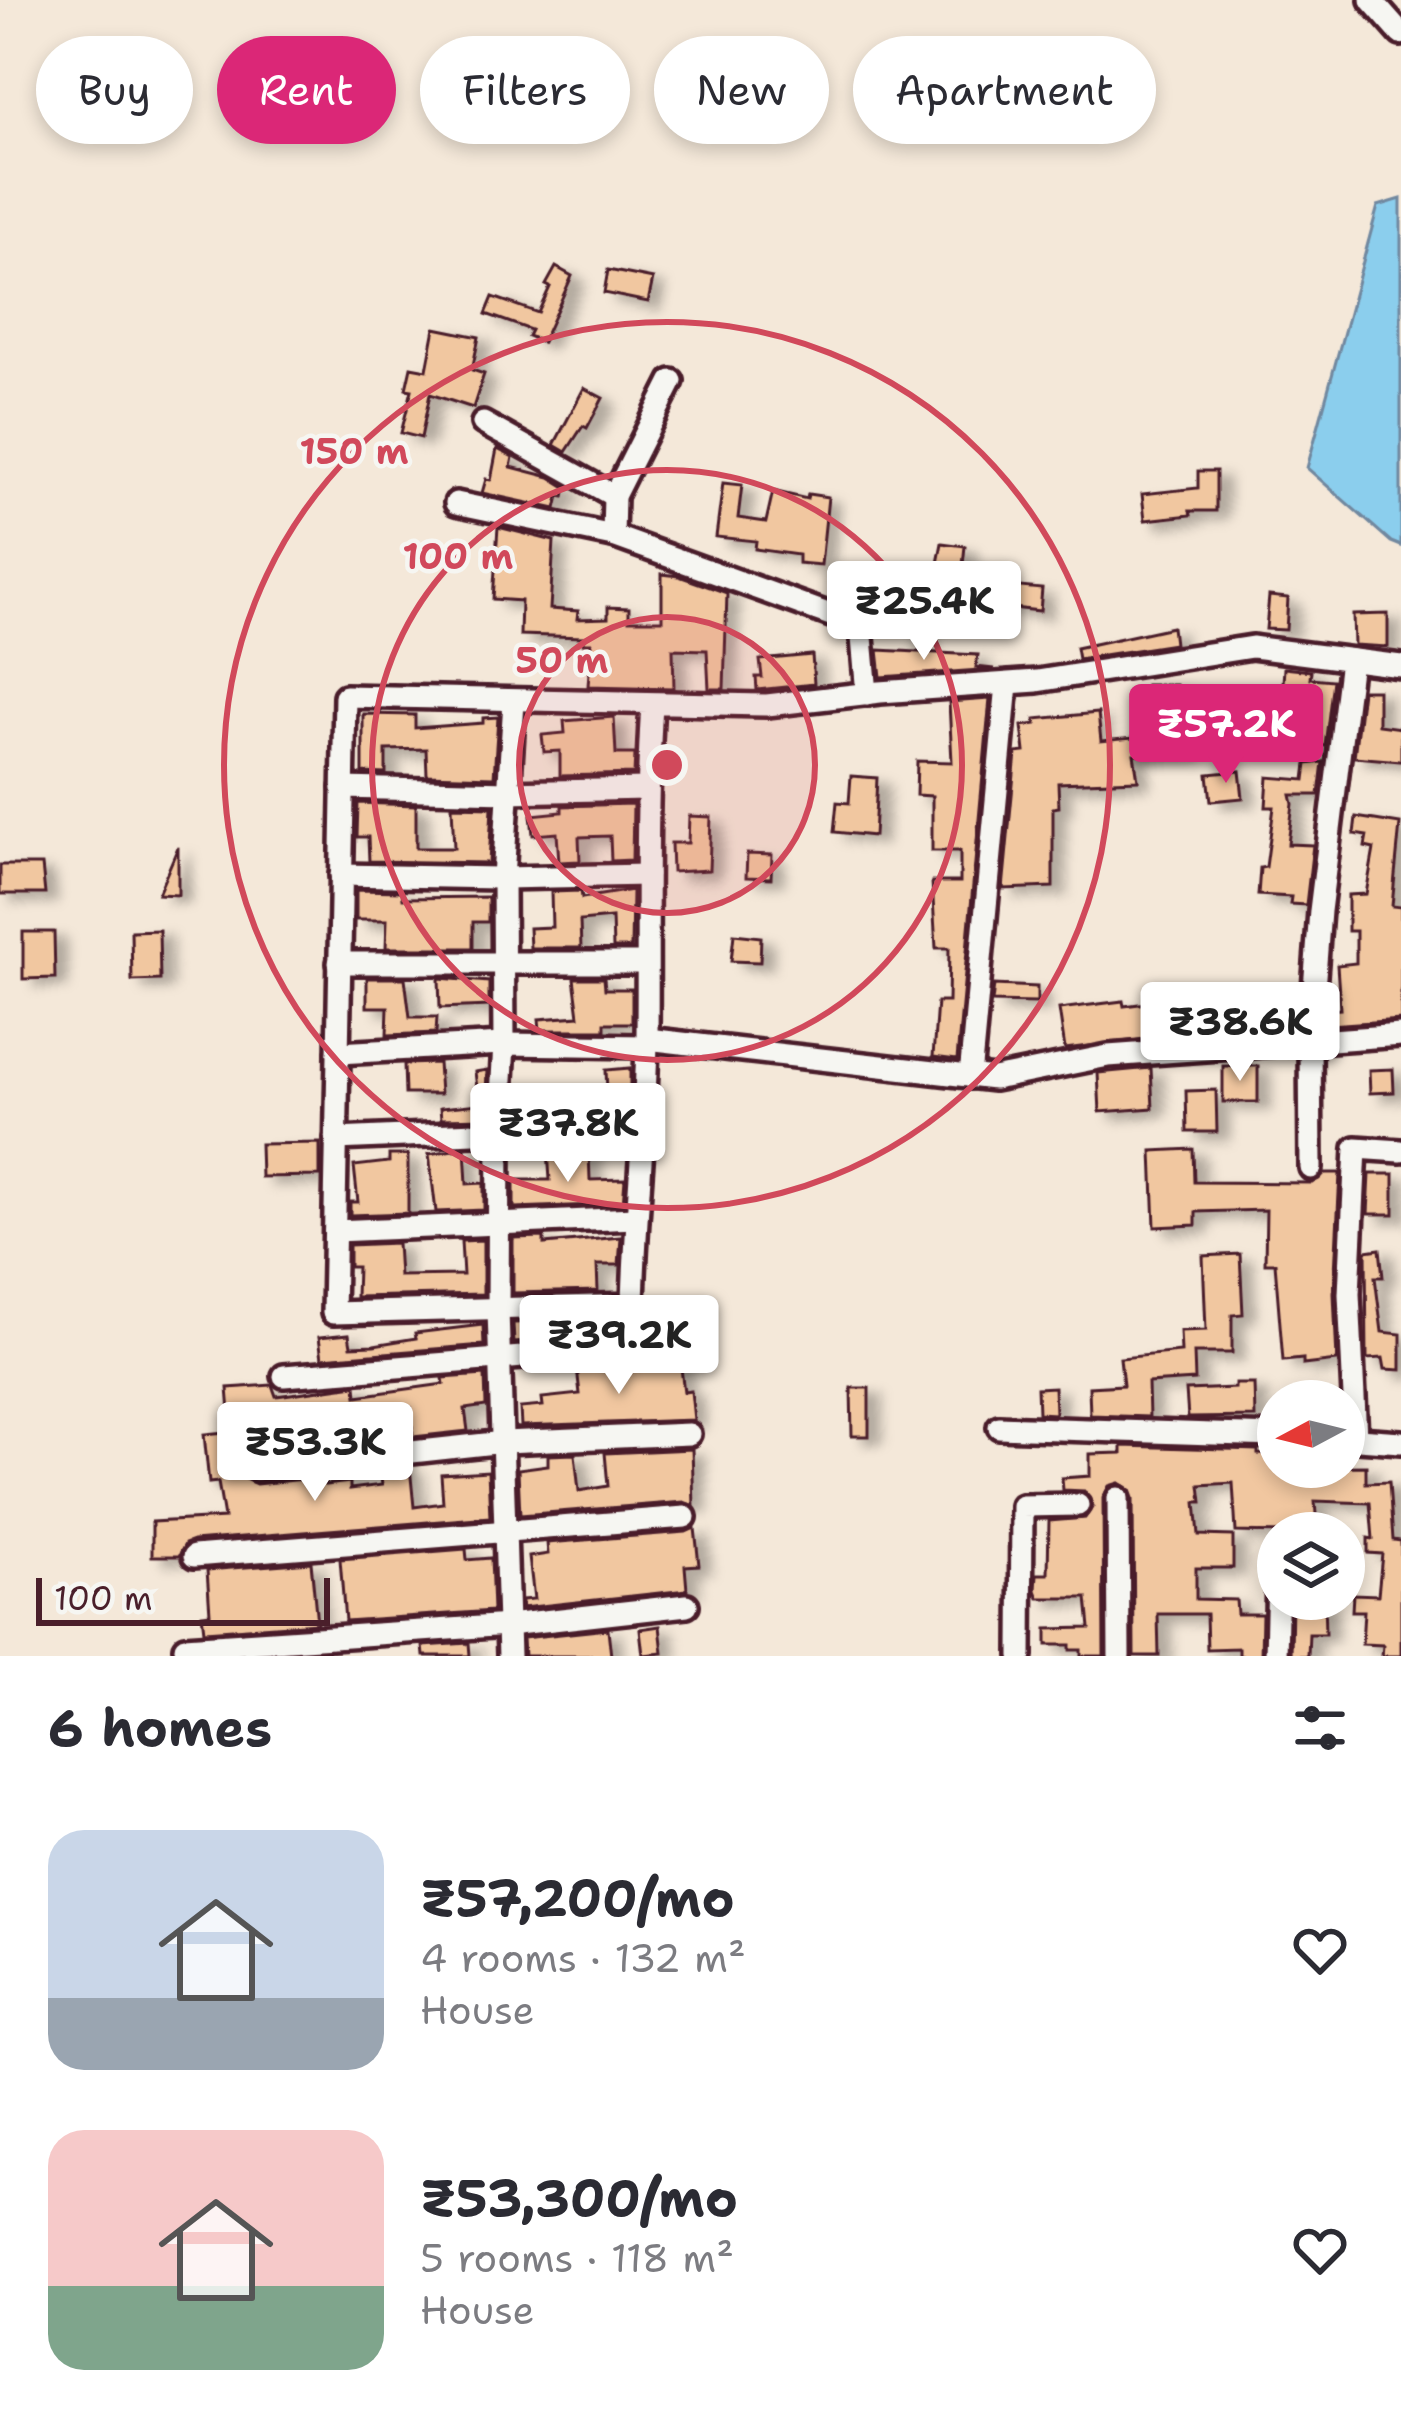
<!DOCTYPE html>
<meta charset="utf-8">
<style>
:root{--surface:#fff;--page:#f2f2f3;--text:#2b2b33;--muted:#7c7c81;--accent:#db2777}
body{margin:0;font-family:"Shantell Sans",sans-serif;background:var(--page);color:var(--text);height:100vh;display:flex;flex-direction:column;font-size:45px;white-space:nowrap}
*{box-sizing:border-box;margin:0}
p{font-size:39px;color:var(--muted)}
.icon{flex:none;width:66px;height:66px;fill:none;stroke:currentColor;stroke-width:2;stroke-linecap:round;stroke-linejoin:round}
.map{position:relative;height:1656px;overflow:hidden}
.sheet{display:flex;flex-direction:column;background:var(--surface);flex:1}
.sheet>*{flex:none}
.banner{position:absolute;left:36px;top:36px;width:1329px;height:108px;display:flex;gap:24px}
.needle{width:78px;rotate:263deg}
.tools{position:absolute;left:1257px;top:1380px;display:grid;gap:24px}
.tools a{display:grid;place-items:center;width:108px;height:108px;border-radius:50%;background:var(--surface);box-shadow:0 6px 18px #0003;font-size:60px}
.scale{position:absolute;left:36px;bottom:30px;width:294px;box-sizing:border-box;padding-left:12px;border:6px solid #4a1f2b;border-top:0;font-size:33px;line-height:42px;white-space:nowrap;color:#4a1f2b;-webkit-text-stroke:9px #f6f6f2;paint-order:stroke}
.price{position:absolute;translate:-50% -102px;padding:0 27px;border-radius:12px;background:#fff;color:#222;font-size:39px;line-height:78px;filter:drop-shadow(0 3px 6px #0008)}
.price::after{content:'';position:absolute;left:50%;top:72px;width:36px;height:27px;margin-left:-18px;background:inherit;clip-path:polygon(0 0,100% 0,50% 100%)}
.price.active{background:var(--accent);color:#fff}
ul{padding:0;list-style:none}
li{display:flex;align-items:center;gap:36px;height:300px;padding:0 48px}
li span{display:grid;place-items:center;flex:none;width:336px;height:240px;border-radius:36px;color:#555}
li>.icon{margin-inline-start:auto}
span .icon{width:144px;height:144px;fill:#fffc;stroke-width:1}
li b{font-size:51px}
h2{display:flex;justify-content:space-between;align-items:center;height:144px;padding:0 48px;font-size:51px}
.tag{padding:0 42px;border-radius:54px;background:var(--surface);box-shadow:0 6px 18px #0003;font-size:42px;line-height:108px}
.tag.active{background:var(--accent);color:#fff}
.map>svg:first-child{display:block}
.water{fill:#8bceed;stroke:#71889f;stroke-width:3}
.building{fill:#f1c7a0;stroke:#4a1f2b;stroke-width:3;filter:url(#shadow)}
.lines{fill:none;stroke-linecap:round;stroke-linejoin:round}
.minor-casing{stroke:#4a1f2b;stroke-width:30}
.minor{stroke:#f6f6f2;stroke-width:21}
.ring{fill:none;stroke:#d1495b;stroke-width:6}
.centre{fill:#d1495b;stroke:#f6f6f2;stroke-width:6}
.ring-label{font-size:36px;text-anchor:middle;font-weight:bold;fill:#d1495b;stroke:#f6f6f2;stroke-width:9;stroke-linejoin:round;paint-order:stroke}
</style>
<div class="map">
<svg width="1401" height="1656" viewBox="0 0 1401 1656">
<defs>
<filter id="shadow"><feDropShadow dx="12" dy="7" stdDeviation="6" flood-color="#0004"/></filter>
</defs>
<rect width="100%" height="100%" fill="#f4e8d9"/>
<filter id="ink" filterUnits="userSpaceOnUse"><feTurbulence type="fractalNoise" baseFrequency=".00833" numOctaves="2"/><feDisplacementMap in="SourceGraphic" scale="24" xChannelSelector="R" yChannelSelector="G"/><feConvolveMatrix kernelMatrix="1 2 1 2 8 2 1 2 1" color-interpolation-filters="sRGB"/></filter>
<g filter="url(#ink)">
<path class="water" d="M1401 199V546L1391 542 1307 468 1378 206Z"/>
<g class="building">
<path d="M556 267 572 276 542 342 528 336 531 330 486 314 493 297 538 313 550 287 546 285Z"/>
<path d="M608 270 653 279 648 302 604 293Z"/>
<path d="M435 328 479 337 472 370 484 374 473 408 430 394 421 438 401 433 412 390 406 389 411 367 427 370Z"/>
<path d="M584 388 603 398 587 428 583 426 566 452 554 445Z"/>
<path d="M497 449 513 457 511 467 550 477 566 487 564 497 559 496 556 509 482 493 486 479 491 480Z"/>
<path d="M1198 471H1216V511H1190L1191 515 1145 520 1142 494 1198 488Z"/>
<path d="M723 483 742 485 738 518 766 522 773 491 807 499 808 494 828 497 821 565 798 563V555L755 549 756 541 716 537Z"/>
<path d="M498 527 554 541 550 609 578 611 577 619 608 618V607L629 608V620H662V574L679 576 727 593 724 689H709L707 650 673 649 674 688 588 686 591 643H583V637L520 635 521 601 493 599Z"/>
<path d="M942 543 965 546 963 565 1000 569 998 585 1042 589 1040 611 931 599Z"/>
<path d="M1269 596 1288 598 1286 630 1266 629Z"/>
<path d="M1388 614V647L1354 645 1353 615Z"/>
<path d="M1172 627 1174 644 1078 659 1076 648Z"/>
<path d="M878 650 978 655 976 667 994 669 881 677Z"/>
<path d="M812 655 814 684 757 690 756 677H762L760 660Z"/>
<path d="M1284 668 1311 671 1310 678 1333 680 1325 746 1187 734V754H1134L1138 780 1058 783 1059 807 1053 808V887L1003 889 1016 753 1025 752 1022 726 1036 724 1035 719 1098 713 1101 741 1146 737V685H1176V692L1282 698Z"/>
<path d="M1362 690H1378V725L1401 728V761L1354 757Z"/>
<path d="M990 699 957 1060 933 1057 937 1002H948L949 948H936L932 882H960V851H932V796L916 795 917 761 952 762 949 702Z"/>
<path d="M363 714 415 715V728L483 723V718L498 717 494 777 427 775 426 749 386 750V774L363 773Z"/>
<path d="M614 717 616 754H635L634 774 560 776V751L544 752 542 735 565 733 564 721Z"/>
<path d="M1323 762 1319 795H1291L1293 804 1288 844 1313 845 1306 905 1290 904 1291 897 1258 895 1260 868 1266 867 1274 807H1266L1268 777 1305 780 1307 764Z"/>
<path d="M1240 771 1243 798 1211 801 1208 774Z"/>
<path d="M851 776 877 778 874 836 834 832 837 802 849 803Z"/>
<path d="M358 803 416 805V848H454L452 806 492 807 489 863 369 861 368 837H357Z"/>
<path d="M633 804 632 860 611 861 610 836 579 837 580 861 559 862 557 833 533 835 531 815 562 812V806Z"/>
<path d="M689 816 711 817 709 870 672 872 671 843H688Z"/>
<path d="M1356 817 1400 824 1392 906 1401 907V1020L1328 1025 1327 1010 1340 1009 1337 965 1356 963V931H1348V895L1366 894 1374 849 1365 847 1367 836 1354 834Z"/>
<path d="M178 847V895L158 894Z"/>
<path d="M747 854 772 855 771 878 746 877Z"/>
<path d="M0 865H42L45 894H0Z"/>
<path d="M356 890 402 891 403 898 488 897V922H473V948H386L387 920H356Z"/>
<path d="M632 890 631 948H613L612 918 580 921 581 948H530L529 928 552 927 551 892 581 891 582 898Z"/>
<path d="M159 930 160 980 132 981 131 931Z"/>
<path d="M23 932H54L55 978 23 979Z"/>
<path d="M734 934 761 937 760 962 731 961Z"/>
<path d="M367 978H405L410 1017H437L436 1033 387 1035 388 1007H367Z"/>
<path d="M439 978 489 982V1006L440 1008Z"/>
<path d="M574 978H604L605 989H632V1023H605V1030H540L539 1019 579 1016Z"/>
<path d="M994 985 1037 987V1003L992 1002Z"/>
<path d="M1123 1001 1124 1006 1154 1002 1160 1037 1065 1049 1059 1009Z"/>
<path d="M438 1063 440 1094H405L404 1064Z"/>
<rect x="1223" y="1066" width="35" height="36"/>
<path d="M630 1068V1089L607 1091 606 1070Z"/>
<path d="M1151 1068 1153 1108 1100 1112 1098 1073Z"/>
<path d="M1393 1069 1394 1092 1370 1093 1369 1070Z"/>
<path d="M487 1070 485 1118 441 1119 440 1108 479 1104 475 1072Z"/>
<path d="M1216 1090 1217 1132H1187L1186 1091Z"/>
<path d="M516 1103 565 1104V1119L515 1118Z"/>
<path d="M320 1143V1176L261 1177 260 1144Z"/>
<path d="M465 1148 467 1184 484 1183V1210L436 1212 429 1154Z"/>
<path d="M1193 1149 1194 1182 1312 1183 1325 1173H1340L1334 1293 1337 1361 1303 1365V1359L1283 1361 1275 1263H1265L1266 1210 1196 1212V1225L1155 1227 1152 1151Z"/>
<path d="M548 1150H589L590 1180 625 1179 623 1204 514 1208V1180H550Z"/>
<path d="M389 1155H408V1213L350 1215V1202H358L354 1166 389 1162Z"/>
<path d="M1370 1174H1394V1214H1368Z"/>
<path d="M544 1237V1244L621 1237 619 1265H597L598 1291 513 1293V1238Z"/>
<path d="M483 1240V1294L356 1297 357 1267H349V1245L397 1243 399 1276 463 1275 461 1241Z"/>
<path d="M1380 1249 1383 1277H1375L1382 1332 1401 1334V1370L1385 1369 1383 1358 1367 1359 1366 1251Z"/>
<path d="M1240 1254 1243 1314 1232 1315V1353H1194L1195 1380 1148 1383 1149 1417 1090 1415 1089 1387 1123 1385 1120 1358 1181 1352 1180 1331 1206 1330 1203 1256Z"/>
<path d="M680 1315 681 1329 514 1343 513 1323 628 1320Z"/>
<path d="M483 1325 484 1345 322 1358 319 1337 349 1334 351 1346 374 1345 416 1338 415 1333Z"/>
<path d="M680 1360 684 1392 691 1391 694 1420 521 1426 520 1408 543 1406 542 1398 580 1394 577 1368Z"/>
<path d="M485 1375 486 1406 465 1409 468 1431 413 1437 411 1408 345 1420 347 1444 264 1453 262 1422 231 1424 228 1388 272 1385 276 1396 356 1385 357 1396 444 1384 443 1378Z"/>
<path d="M1235 1384H1254L1255 1417 1188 1418 1186 1390 1235 1388Z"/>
<path d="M1054 1387 1055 1414 1038 1413 1037 1388Z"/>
<path d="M851 1388H869V1436H852Z"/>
<path d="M226 1432 230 1467 242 1465 245 1479 256 1484 324 1477 325 1485 350 1482V1489L382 1485 380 1471 410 1467 414 1507 443 1503 441 1474 488 1471 490 1517 193 1541 185 1544 179 1556H152V1522L224 1518 218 1482 209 1483 204 1434Z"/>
<path d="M1122 1446 1258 1450V1454L1278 1455V1467L1366 1466V1483L1389 1482 1393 1540 1401 1541V1656H1382L1383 1645 1362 1644 1364 1611H1352L1353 1594 1378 1595 1382 1554 1368 1553V1538L1373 1539 1370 1503 1315 1501 1317 1527 1285 1529V1533L1236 1532 1233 1483 1200 1485 1202 1502H1196L1199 1535 1233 1536V1568H1196V1599L1236 1600 1237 1614H1262L1261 1656H1239V1648L1207 1649 1206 1614H1158L1159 1656H1134L1133 1498 1130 1490 1119 1483 1109 1486 1103 1498 1104 1656H1081V1650H1070V1645H1047V1629L1090 1628 1087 1598H1039L1036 1590 1037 1574H1048L1049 1521 1085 1518 1093 1506 1084 1491 1063 1490 1062 1478 1090 1476V1454L1122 1453Z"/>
<path d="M692 1449 694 1506 684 1502 520 1515 518 1469 548 1465V1455L575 1454 579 1491 608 1486 605 1453Z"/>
<path d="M695 1528 699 1565 685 1566 687 1590 522 1608V1600L534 1599 529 1557 548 1554 547 1543 686 1532Z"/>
<path d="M466 1549 467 1560 491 1558 493 1611 345 1621 340 1559Z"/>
<path d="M311 1562 317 1623 204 1631 202 1614 210 1613 207 1570Z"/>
<path d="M1292 1599H1324L1325 1634H1309L1308 1656H1291Z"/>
<path d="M660 1626 663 1653 643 1655 640 1629Z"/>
<path d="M608 1629 611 1656H524L523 1638Z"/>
<path d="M469 1643 470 1656H424L423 1646Z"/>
</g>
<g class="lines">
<defs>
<g id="minor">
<path d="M1371 0 1401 34"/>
<path d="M483 423 614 496"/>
<path d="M456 503 613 536 861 626 867 694"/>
<path d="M613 536 614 496 672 381"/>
<path d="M652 704C645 815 648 926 647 1037 646 1126 635 1215 633 1305L333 1313 345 696 767 705 880 692 1037 681 1252 647 1401 666"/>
<path d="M343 788 507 792 646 789"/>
<path d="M341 875 503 878 647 875"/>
<path d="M339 963H645"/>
<path d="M647 1039 994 1079 1108 1056 1401 1035"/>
<path d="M338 1053 504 1044 646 1046"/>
<path d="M970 1077 1007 684"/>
<path d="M336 1139 499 1132 641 1137"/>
<path d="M1311 1168 1310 1041 1320 911 1351 660"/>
<path d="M335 1231 635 1218"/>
<path d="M284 1376 686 1344"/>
<path d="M999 1427 1278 1436"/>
<path d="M1344 1438 1401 1442"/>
<path d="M1356 1438 1349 1294 1356 1148 1401 1151"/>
<path d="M256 1469 504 1442 689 1434"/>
<path d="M1118 1498 1119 1656"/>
<path d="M194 1556 685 1517"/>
<path d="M185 1647 508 1625 687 1605"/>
<path d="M509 1656 498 1310 499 1132 504 1044 503 878 514 701"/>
<path d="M1021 1656 1022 1506 1078 1505"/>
<path d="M1276 1656 1278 1575"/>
</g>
</defs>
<use href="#minor" class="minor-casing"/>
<use href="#minor" class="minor"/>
</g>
</g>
<circle cx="667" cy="765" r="148" fill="#d1495b" fill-opacity=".12"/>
<g class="ring">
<circle cx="667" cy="765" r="148"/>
<circle cx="667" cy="765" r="295"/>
<circle cx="667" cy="765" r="443"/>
</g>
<circle cx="667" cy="765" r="18" class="centre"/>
<g class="ring-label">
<text x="354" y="464">150 m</text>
<text x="458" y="569">100 m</text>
<text x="562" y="673">50 m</text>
</g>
</svg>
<div class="tools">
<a><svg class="needle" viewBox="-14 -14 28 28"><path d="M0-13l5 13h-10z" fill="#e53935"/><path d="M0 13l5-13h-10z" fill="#7c7c81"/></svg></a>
<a><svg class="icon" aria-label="layers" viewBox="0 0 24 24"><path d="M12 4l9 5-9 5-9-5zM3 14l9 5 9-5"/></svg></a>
</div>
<div class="scale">100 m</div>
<b class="price" style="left:924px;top:663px">₹25.4K</b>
<b class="price active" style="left:1226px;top:786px">₹57.2K</b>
<b class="price" style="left:1240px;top:1084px">₹38.6K</b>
<b class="price" style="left:568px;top:1185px">₹37.8K</b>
<b class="price" style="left:619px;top:1397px">₹39.2K</b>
<b class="price" style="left:315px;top:1504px">₹53.3K</b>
<div class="banner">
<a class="tag">Buy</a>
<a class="tag active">Rent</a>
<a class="tag">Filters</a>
<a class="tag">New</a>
<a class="tag">Apartment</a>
</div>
</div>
<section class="sheet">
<h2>6 homes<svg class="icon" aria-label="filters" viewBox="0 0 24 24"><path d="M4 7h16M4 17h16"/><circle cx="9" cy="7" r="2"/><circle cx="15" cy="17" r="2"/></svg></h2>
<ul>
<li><span style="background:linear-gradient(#c9d6e8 70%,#9aa5b1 0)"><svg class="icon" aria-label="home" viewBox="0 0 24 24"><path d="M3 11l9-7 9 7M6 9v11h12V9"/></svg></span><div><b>₹57,200/mo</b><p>4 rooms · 132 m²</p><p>House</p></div><svg class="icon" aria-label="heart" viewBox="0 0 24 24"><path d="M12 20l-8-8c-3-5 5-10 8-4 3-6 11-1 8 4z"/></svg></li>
<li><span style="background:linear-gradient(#f6c9c9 65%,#7fa58c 0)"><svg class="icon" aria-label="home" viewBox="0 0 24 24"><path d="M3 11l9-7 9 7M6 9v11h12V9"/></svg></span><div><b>₹53,300/mo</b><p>5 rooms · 118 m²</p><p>House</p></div><svg class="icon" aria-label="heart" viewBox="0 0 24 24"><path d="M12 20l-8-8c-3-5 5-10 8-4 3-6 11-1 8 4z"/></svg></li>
</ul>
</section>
